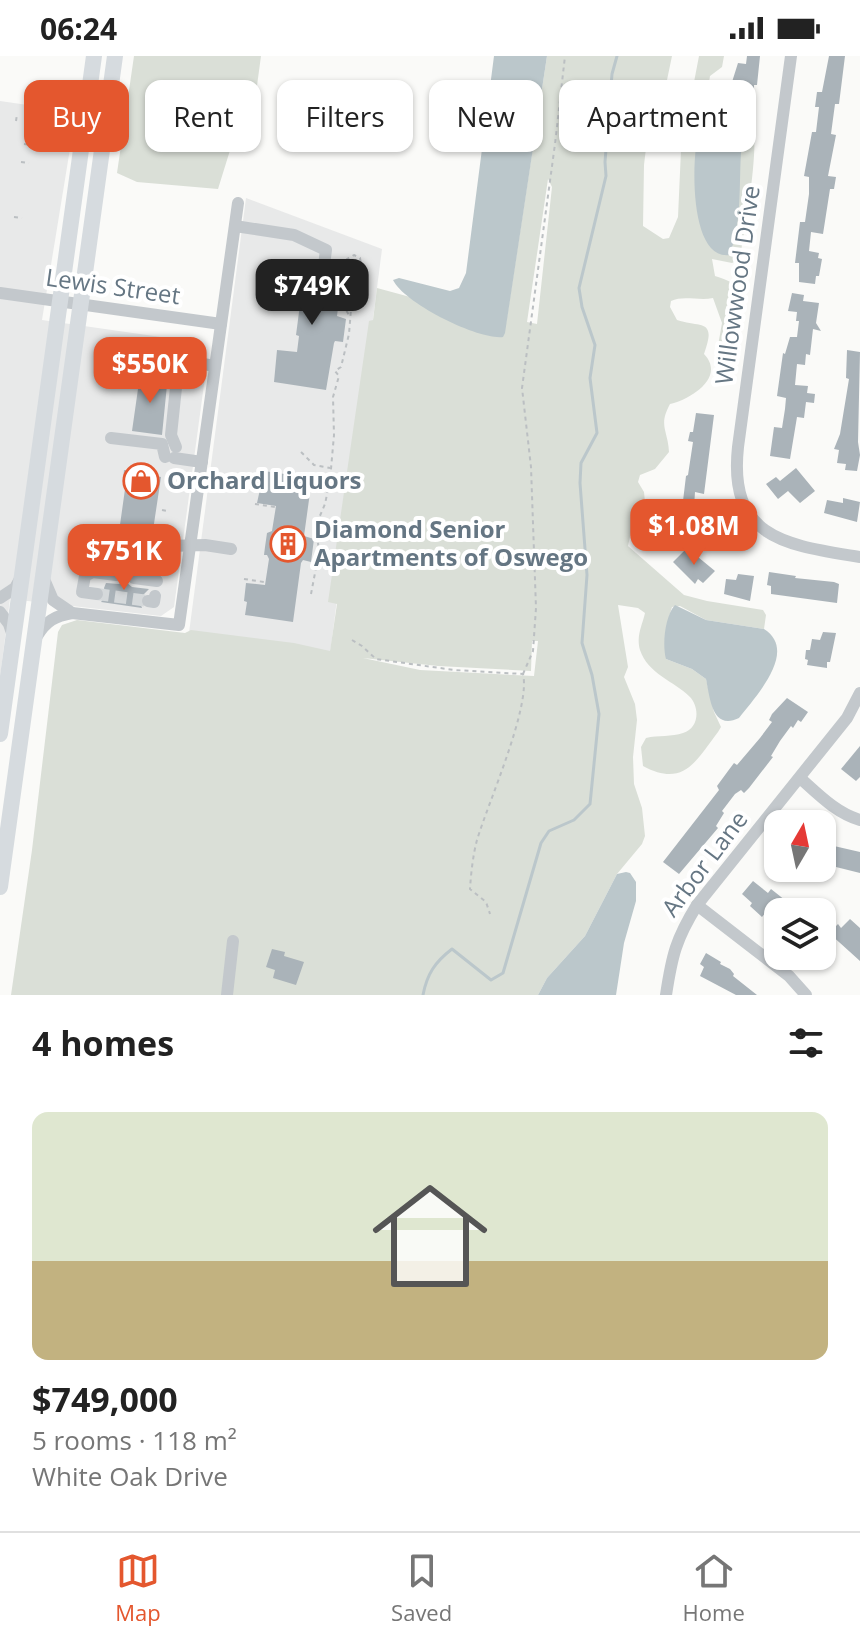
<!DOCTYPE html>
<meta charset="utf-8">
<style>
:root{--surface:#fff;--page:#f2f2f2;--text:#222;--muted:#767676;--line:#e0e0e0;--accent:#e4572e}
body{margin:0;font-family:"Open Sans",sans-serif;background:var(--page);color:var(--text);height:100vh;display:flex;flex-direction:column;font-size:30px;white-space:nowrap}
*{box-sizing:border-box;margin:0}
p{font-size:26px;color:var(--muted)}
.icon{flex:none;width:44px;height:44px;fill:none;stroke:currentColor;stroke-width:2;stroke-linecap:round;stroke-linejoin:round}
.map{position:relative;height:939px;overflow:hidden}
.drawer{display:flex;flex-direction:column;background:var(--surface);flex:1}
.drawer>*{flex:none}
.guide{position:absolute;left:24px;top:24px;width:812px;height:72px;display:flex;gap:16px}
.needle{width:52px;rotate:9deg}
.tools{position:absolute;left:764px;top:754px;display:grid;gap:16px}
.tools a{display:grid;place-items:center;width:72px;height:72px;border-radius:16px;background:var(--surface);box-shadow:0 2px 6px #0004;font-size:40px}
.price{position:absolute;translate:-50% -68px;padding:0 18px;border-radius:16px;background:var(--accent);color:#fff;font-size:26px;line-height:52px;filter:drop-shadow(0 2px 4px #0008)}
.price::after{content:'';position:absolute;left:50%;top:48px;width:24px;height:18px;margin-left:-12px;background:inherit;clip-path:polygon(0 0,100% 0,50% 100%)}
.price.current{background:#222;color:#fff}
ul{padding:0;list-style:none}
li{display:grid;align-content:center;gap:16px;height:424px;padding:0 32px}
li+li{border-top:2px solid var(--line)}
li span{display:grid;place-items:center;height:248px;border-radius:16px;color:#555}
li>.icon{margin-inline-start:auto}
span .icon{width:144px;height:144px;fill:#fffc;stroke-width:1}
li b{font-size:34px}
h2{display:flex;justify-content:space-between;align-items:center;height:96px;padding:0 32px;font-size:34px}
.pill{padding:0 28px;border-radius:16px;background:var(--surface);box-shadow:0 2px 6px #0004;font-size:28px;line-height:72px}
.pill.current{background:var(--accent);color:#fff}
.status{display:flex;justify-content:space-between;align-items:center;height:56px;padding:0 40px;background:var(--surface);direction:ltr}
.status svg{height:22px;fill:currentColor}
.menu{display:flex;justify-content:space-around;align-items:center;height:112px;border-top:2px solid var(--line);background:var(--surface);font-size:22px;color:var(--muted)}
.menu a{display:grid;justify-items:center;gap:4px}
.menu .current{color:var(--accent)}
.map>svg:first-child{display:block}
.built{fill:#e8e9e9}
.green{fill:#dadfd7;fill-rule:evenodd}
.water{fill:#bbc7cb}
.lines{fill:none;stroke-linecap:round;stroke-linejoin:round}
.stream{stroke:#bbc7cb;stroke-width:3}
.building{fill:#aab3b9}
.minor-tunnel{stroke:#d5d9db;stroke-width:12;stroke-dasharray:12 6;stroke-linecap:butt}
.path{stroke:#bbbfc2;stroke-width:2;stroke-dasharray:4 4;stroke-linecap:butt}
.minor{stroke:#c3c8cc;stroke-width:12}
.major{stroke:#d6dbdf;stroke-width:16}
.labels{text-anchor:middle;stroke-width:8;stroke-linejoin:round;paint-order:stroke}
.street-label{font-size:24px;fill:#657683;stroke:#fff}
.poi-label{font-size:24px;font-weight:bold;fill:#657683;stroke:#fff;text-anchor:start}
</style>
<div class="status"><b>06:24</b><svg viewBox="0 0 49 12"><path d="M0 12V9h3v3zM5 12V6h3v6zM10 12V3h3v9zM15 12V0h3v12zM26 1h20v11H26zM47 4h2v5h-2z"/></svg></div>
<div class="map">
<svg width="860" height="939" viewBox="0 0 860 939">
<rect width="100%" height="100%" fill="#fafaf8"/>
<g class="built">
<path d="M0 45 76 56 42 264 196 286 205 294V321L174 551 161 560 10 543 0 621Z"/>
<path d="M246 142 382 193 330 598 189 577Z"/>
</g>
<g class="green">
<path d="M134 0H261L254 52 236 75 218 133 137 126 117 117Z"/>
<path d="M547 0H672L667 24 671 37 666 45 673 59 668 63H658L649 67 644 109 643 170 663 183 669 182 678 161 681 94 699 0H724L722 11 710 20 709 26 715 32 746 41C766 71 745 166 740 203L732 207 712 203 715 220C721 222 728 224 733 228 749 244 736 287 732 307L720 306 716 301 722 267 713 242C699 245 683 239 671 245L670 251 677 264C701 272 717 262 704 298 726 321 691 343 670 348 658 370 668 374 669 396L655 413 640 419 638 426 644 436 645 446 635 457 628 490 684 539 707 545 763 554 766 559 764 573 706 564 680 550 672 551C666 568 667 585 666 603L692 613 706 623 714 656 721 671 718 676C696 705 684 732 643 710L641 691 646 682C658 679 672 681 683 677 699 672 700 652 690 641 674 625 648 618 640 594 636 580 642 570 645 557L638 552 618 549 628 611 624 621 635 648 637 664 633 701 634 728 642 752 645 780 642 788 617 818 585 880 547 922 538 939H11L32 794 58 576 62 569 77 564 185 577 191 574 294 587 330 595 337 548 328 546 369 265 373 264 377 232 506 267ZM548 123 552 131 537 268 527 266ZM532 585H538L534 620 420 614 363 602 438 610 531 615Z"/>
</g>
<g class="water">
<path d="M494 0H547L505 277 503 281C478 284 404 247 393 224L399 222 450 235 459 232 466 217Z"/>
<path d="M724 52C733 54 741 56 744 65 748 76 742 86 741 97 739 127 742 172 729 199 688 204 691 96 700 71 704 61 715 56 724 52Z"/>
<path d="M675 549 706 564 764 573C799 595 755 641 739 662 712 675 710 642 706 623L692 613 666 603C662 588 665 560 675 549Z"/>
<path d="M626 816 630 817 636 826V845L624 887 616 939H538L547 922 585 880 617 818Z"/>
</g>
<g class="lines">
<path class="stream" d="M423 939C427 918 435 906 452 893L491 924 503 917 541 787 549 775 574 764 590 748 599 658 592 619 582 587 587 519 580 427 581 407 597 377 590 322 595 289 582 251 579 232 606 120 605 106 612 18 617 0"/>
</g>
<g class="building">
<path d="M747 0H760L757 29H754V35L735 33 736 26H732L738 7 746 8Z"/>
<path d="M829 0H845L839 48H835L831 78 836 79 828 120 836 121 834 133H830L823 178 811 176 809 195 819 197 818 202 822 203 819 220H816L815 228 799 226V207H795L800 166H805L809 138V121L804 120 812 76H816L819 51H815L817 36H822Z"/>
<path d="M291 206 315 209 322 218 328 217 332 212 343 213 337 260 346 263 343 286 335 285 334 287 326 334 274 326 277 294 297 296 299 280 296 279 301 241 285 238Z"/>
<path d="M792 237 804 239 803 245 819 247 816 267 821 275 813 273 810 299 806 298 805 309 797 308 795 329 808 330 807 337 815 338 814 347 806 346 804 362 797 361 790 403 770 400 774 371 782 372 785 353 786 342 777 340 783 297 785 298 790 281H797L799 265H796L797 256 788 255Z"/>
<path d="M847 294 860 296 858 386 860 399 857 415 845 414 846 408 837 407 839 394 834 393 840 378 849 323 846 322Z"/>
<path d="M140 319 166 322 165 329H167L162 379 132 375Z"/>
<path d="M696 357 714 359 704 438 695 436 692 481 679 479 680 475 669 473 675 444 683 445 686 420 688 419 693 386 688 385 690 376H693Z"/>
<path d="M796 412 815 435 800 447 788 435 778 443 766 428 776 421 780 425Z"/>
<path d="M124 414 161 421 152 481 119 476 126 426 123 425Z"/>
<path d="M264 415 312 422 304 480 314 483 311 506 303 504 301 507 293 566 245 559 247 546 244 545 246 527 265 529 269 503 267 499H264L265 491 267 477 272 475 276 450 257 447Z"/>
<path d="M843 442 860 446 857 466 824 457 827 444 843 447Z"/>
<path d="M687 492 715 515 703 527 698 523 695 528 673 506Z"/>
<path d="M126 502H129L127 508 130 514 125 520 126 526 132 531 149 533 139 543 142 552 101 546 106 540 104 532 106 527 119 528 124 524 122 513Z"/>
<path d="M769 516 796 520 795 522 834 526 839 528 837 547 771 538V530L767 529Z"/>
<path d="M738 518 754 520 750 545 724 538 726 523 736 524Z"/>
<path d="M823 576 836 577 830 606H827V612L807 609 808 604 805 603 806 594H810L812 583 820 584Z"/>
<path d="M787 642 808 656 801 666 798 664 793 672 791 670 780 685 771 700 773 701 749 732 744 737 741 734 735 738 722 755 724 757 716 770 718 772 679 818 663 806 719 734 717 730 728 715 734 707 737 709 760 682 772 666 769 664 772 658Z"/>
<path d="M860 690V721L856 725 841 713Z"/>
<path d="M834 790 860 796V817L828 809Z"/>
<path d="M753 825 768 837 771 833 800 856H778V865L766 856 762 861 750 850 752 847 742 838Z"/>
<path d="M850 863 860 872V905L829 877 838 868 841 872Z"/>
<path d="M272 893 285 896 284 900 304 906 296 929 273 922 275 914 266 911Z"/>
<path d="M706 897 721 906 720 908 730 913 734 918 733 920 757 939H736L700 920 704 911 700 908Z"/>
</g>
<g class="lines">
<g class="minor-tunnel">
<path d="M117 512 135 515"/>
<path d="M97 538 148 545"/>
</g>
<g class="path">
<path d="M16 65 17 58"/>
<path d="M24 88 32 89"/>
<path d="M21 106 29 107"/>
<path d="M14 161 22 162"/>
<path d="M301 396 314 409 330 412"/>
<path d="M255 448 275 451"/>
<path d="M162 454 167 455"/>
<path d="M113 482 114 477"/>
<path d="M244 523 264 526 263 528"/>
<path d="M311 538 319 496 316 469 325 448 330 424 334 379 333 341 339 320 335 315 341 311 349 278 353 228 361 208 360 202 354 199 347 203 346 231 342 247 350 261"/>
<path d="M352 584 362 590 376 603 454 614 523 618C531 651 488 747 477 784 473 799 471 817 470 833L486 846 490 858"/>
<path d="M523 618 533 595 536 552 531 411 522 332 555 88 565 0"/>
</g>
<g class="minor">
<path d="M791 0 738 391C728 484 788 489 860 501"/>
<path d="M235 170 294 179 326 194 324 209"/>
<path d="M0 237 221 268"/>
<path d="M191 306 215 310"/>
<path d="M122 307 171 314 177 322 171 379 176 391"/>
<path d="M111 382 162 388 165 401"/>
<path d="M174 402 202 406"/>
<path d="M735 474 752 462"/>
<path d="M167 490 205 489 231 493"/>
<path d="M95 502 118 505"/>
<path d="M136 508 159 511"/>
<path d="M134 522 157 525"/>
<path d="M44 523 53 544 72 557 179 569 238 147"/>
<path d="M97 538 82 536 85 520 93 516 116 519"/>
<path d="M0 542 15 532 21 521"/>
<path d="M148 545 154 546 155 540"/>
<path d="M0 556 9 568 12 577"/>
<path d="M37 580C46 565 55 560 72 557"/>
<path d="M800 722C818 738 836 757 860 764"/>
<path d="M697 849 789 920 806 939"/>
<path d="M227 939 233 885"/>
<path d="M666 939C672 899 676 883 697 849L847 662 860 637"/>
</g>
<g class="major">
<path d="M0 678 94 0"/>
<path d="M0 831 115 0"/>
</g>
</g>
<defs>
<symbol id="shop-ring" viewBox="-11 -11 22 22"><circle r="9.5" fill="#fff" stroke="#e4572e" stroke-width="1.5"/><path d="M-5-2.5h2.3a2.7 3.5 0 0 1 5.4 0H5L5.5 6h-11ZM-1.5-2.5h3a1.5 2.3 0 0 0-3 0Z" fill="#e4572e"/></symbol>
<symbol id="building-ring" viewBox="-11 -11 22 22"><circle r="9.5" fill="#fff" stroke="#e4572e" stroke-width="1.5"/><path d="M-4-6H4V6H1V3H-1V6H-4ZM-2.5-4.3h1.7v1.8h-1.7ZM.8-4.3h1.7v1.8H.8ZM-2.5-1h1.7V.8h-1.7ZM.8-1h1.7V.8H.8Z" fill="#e4572e"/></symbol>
</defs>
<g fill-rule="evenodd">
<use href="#shop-ring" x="121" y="405" width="40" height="40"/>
<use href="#building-ring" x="268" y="468" width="40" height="40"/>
</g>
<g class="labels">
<g class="street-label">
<text transform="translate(738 229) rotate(-82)" y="8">Willowwood Drive</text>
<text transform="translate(113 231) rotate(8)" y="8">Lewis Street</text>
<text transform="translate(705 808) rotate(-53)" y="8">Arbor Lane</text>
</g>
<g class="poi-label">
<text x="167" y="433">Orchard Liquors</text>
<text x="314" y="482">Diamond Senior<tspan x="314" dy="28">Apartments of Oswego</tspan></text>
</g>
</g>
</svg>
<div class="tools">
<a><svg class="needle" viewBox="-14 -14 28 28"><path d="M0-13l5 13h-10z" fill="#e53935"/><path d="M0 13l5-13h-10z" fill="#767676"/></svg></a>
<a><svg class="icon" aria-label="layers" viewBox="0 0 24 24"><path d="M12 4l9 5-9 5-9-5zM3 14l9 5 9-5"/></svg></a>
</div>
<b class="price current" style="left:312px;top:271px">$749K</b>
<b class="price" style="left:150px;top:349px">$550K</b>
<b class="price" style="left:694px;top:511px">$1.08M</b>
<b class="price" style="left:124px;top:536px">$751K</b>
<div class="guide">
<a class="pill current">Buy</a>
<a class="pill">Rent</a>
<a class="pill">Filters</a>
<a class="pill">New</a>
<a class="pill">Apartment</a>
</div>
</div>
<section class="drawer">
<h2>4 homes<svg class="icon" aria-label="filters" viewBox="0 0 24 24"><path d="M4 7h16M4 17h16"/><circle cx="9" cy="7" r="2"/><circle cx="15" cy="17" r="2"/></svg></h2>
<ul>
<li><span style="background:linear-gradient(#dfe7d0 60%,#c2b280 0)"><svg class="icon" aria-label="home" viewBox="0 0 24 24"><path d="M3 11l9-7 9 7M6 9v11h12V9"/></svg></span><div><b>$749,000</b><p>5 rooms · 118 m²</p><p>White Oak Drive</p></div></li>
</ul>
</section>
<nav class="menu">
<a class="current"><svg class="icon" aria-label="map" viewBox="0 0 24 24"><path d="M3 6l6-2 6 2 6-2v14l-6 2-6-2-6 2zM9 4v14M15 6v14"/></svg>Map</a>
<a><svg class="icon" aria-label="saved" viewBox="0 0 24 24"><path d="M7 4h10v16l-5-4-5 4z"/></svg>Saved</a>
<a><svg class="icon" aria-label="home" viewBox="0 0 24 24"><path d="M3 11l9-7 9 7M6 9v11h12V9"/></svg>Home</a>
</nav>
